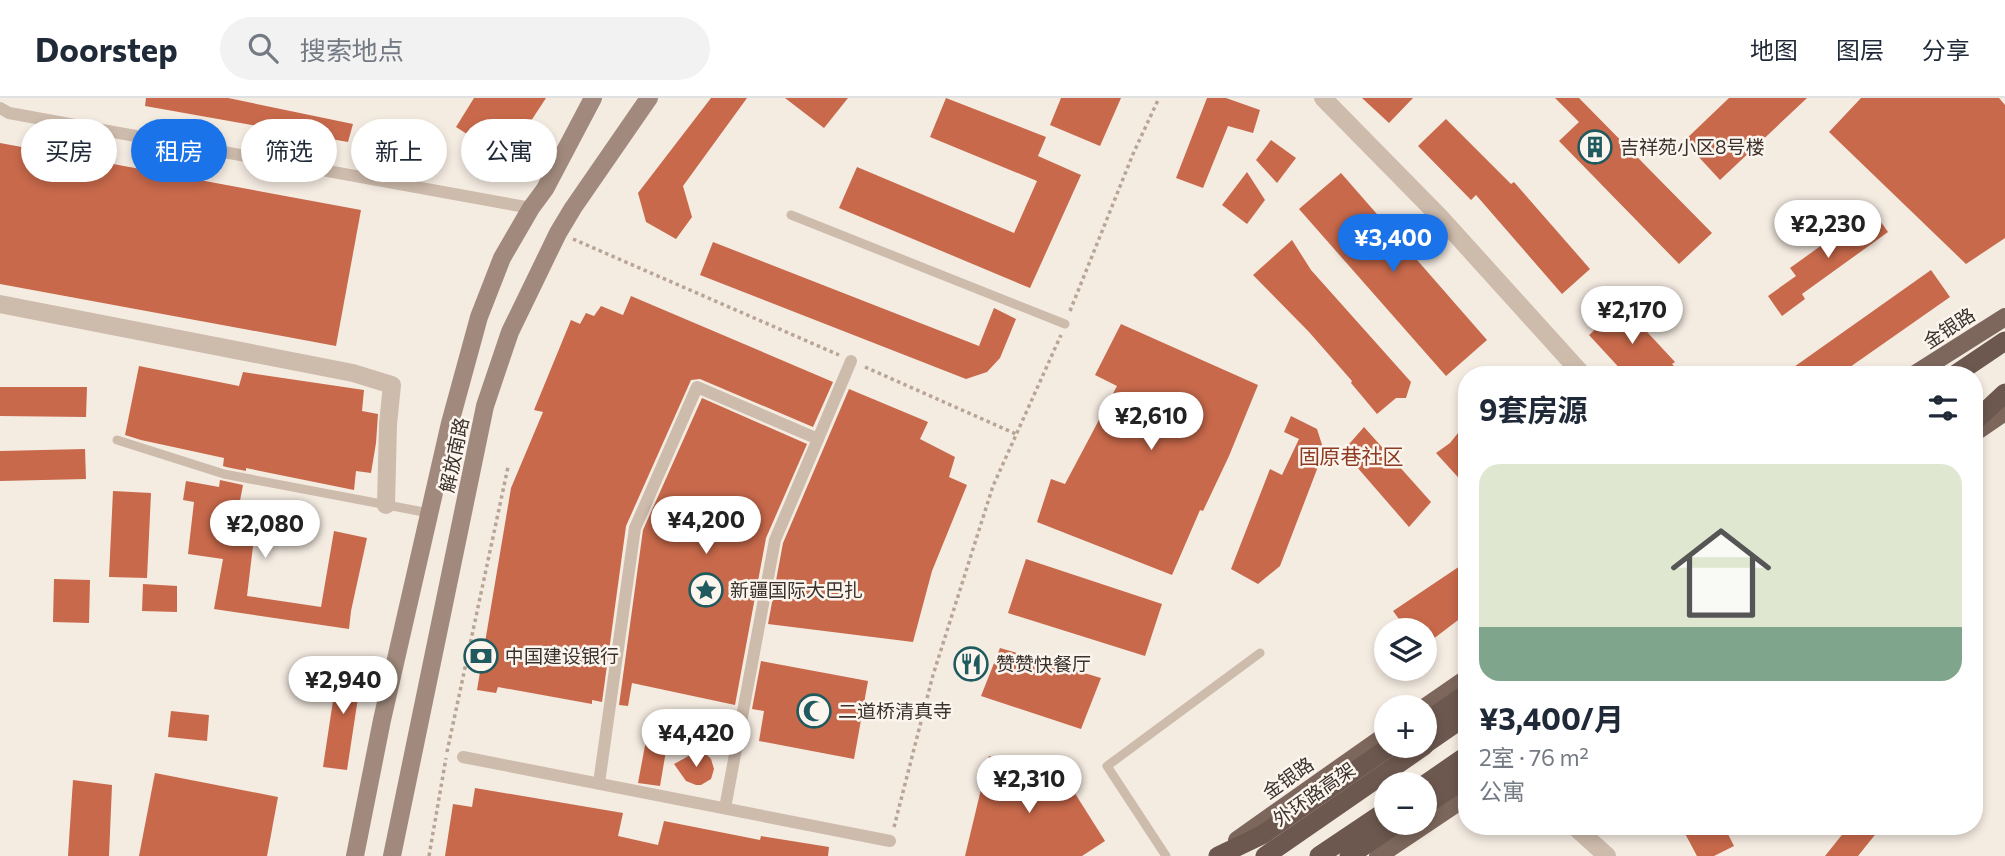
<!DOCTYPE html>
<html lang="zh">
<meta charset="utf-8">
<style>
:root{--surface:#fff;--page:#f2f2f3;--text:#1f2937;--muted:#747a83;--line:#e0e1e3;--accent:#1a73e8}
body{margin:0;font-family:Commissioner,"Noto Sans SC",sans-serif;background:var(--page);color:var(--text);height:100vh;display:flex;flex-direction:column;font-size:26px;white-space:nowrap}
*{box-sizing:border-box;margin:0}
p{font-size:23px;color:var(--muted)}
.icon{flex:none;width:38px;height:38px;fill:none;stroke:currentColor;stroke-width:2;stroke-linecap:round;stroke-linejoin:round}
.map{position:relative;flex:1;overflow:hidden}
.details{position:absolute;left:1458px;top:268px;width:525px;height:469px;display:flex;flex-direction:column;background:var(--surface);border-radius:28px;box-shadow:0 4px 10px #0003}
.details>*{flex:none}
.top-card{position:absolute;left:21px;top:21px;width:665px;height:63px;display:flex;gap:14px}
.buttons{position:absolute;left:1374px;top:520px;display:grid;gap:14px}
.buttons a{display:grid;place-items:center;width:63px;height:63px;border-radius:50%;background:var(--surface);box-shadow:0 4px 10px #0003;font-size:35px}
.price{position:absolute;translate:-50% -60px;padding:0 16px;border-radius:24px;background:#fff;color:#222;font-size:23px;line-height:46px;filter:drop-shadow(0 2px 4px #0008)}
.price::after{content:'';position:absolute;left:50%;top:42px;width:21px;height:16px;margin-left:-10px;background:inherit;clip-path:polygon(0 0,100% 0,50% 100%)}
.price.on{background:var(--accent);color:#fff}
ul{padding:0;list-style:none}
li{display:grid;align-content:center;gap:14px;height:371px;padding:0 21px}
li+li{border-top:2px solid var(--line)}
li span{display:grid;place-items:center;height:217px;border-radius:21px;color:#555}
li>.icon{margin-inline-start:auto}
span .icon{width:126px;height:126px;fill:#fffc;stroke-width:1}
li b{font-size:30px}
h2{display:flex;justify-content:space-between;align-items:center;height:84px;padding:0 21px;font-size:30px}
.tag{padding:0 24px;border-radius:32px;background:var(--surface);box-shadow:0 4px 10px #0003;font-size:24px;line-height:63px}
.tag.on{background:var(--accent);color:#fff}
header{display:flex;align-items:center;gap:42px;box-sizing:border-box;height:98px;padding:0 35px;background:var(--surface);border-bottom:2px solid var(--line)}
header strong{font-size:33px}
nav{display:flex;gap:38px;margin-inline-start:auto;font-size:24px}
.search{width:490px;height:63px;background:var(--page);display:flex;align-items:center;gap:18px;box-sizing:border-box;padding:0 24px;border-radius:38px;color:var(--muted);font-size:26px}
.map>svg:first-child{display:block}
.building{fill:#c8694b}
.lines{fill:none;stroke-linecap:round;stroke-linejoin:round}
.path{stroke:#b9a596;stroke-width:3.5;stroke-dasharray:3.5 3.5;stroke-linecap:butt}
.service{stroke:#cdbbac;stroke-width:9}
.pedestrian{stroke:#cdbbac;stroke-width:12}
.minor{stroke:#cdbbac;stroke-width:18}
.tertiary{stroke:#cdbbac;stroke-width:18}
.secondary{stroke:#a18a7d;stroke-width:18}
.primary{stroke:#7d675c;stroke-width:18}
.trunk{stroke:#6c584f;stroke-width:19}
.labels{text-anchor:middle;stroke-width:5;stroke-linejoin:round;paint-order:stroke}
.poi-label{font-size:19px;fill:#3b302b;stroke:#fbf5ee;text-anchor:start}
.street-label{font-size:19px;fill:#3b302b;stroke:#fbf5ee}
.neighbourhood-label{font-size:21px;fill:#8c3b22;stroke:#fbf5ee}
</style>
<header>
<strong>Doorstep</strong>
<div class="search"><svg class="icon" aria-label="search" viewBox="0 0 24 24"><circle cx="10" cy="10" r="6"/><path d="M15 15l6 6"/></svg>搜索地点</div>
<nav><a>地图</a><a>图层</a><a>分享</a></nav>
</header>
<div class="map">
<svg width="2005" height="758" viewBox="0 0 2005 758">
<rect width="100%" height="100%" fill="#f4ebe1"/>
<g class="building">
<path d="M146 0H228L353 26 348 44 145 8Z"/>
<path d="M474 0H546L506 61 456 29Z"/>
<path d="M711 0H747L683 88 692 119 676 141 646 124 638 95Z"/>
<path d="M785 0H848L824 30Z"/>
<path d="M946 0 1046 39 1038 58 1081 77 1030 190 839 110 857 69 1014 135 1037 83 930 39Z"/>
<path d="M1061 0H1121L1100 48 1050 27Z"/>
<path d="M1207 0H1226L1260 12 1253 35 1228 28 1203 90 1176 80Z"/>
<path d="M1362 0H1413L1389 25Z"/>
<path d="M1555 0H1579L1712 135 1679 166 1559 43 1579 24Z"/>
<path d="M1729 0H1807L1720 82 1684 43Z"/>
<path d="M1861 0H1999L2005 7V140L1966 166 1829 34Z"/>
<path d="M1446 21 1511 86 1514 84 1590 171 1562 196 1476 97 1471 102 1418 48Z"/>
<path d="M1271 42 1296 60 1277 85 1256 62Z"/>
<path d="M0 45 361 112 336 248 0 186Z"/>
<path d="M1247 74 1265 102 1247 126 1222 107Z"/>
<path d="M1341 75 1487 242 1446 278 1299 111Z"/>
<path d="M1872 111 1888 134 1802 196 1805 201 1782 218 1768 198 1796 178 1790 170Z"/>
<path d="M1292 142 1311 172 1411 284 1406 300H1396L1377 316 1351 285 1352 283 1309 234 1253 177Z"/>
<path d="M713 144 979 248 994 210 1016 221 1000 260 987 274 966 281 700 177Z"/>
<path d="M1931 172 1950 199 1840 276H1784Z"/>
<path d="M631 198 833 284 813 329 700 281 691 282 626 428 602 604 592 602V606L498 589 496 595 477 592 511 390 543 314 534 312 571 222 580 226 586 215 594 218 601 208 623 217Z"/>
<path d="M1622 207 1675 264 1672 266 1682 276H1625L1589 237Z"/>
<path d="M1121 226 1258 287 1229 358 1203 413 1200 412 1172 477 1037 424 1051 381 1065 386 1117 288 1095 277Z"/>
<path d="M139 268 239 288 243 274 364 292 362 313 378 316 376 345 371 375 356 373 354 392 246 370V373L226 369 223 368 224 360 141 342 125 337Z"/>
<path d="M0 289H87L86 319 0 318Z"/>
<path d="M849 291 928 324 920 341 955 359 949 379 967 387 932 473 913 544 768 526 783 445Z"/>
<path d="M702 300 807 346 766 440 735 607 632 585 628 608 619 607 643 432Z"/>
<path d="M1291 318 1317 331 1324 353 1280 468 1258 486 1231 471 1270 371 1282 377 1299 341 1284 334Z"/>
<path d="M1364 329 1431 404 1409 429 1343 353Z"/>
<path d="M1458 335 1466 345V388L1436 355 1450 345Z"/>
<path d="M85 351 86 381 0 383V353Z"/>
<path d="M220 382 243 387 238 413 257 415 247 498 321 509 334 433 367 440 351 513 349 531 214 511 223 461 188 456 194 404 183 402 186 383 219 389Z"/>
<path d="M113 393 151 395 147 480 109 479Z"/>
<path d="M1026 461 1162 506 1145 558 1008 515Z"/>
<path d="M1466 464V516L1424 548V532H1407L1393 513Z"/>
<path d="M54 481 90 482 89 525 53 524Z"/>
<path d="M143 486 177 488V514L142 513Z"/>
<path d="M1000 550 1101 580 1081 631 981 598Z"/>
<path d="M339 563 363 567 347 672 323 669Z"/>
<path d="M761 563 868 583 854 661 759 643 764 613 752 611Z"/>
<path d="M171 613 209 617 207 643 168 639Z"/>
<path d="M647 637 668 641 660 688 638 685Z"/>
<path d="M696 654 707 657 711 661 714 671 711 681 701 687H696L686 683 674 666Z"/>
<path d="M989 658 1064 678 1105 743 1082 758H965Z"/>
<path d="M155 675 278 699 267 758H139Z"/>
<path d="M73 682 112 687 109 758H68Z"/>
<path d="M475 690 623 715 618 738 658 747 664 723 760 742 761 738 829 749 828 758H445L453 706 472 709Z"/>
<path d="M1681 728H1724L1734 748 1714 758H1697Z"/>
<path d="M1849 728H1882L1858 758H1825Z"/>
</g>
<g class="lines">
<g class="path">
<path d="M573 141 839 257"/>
<path d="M1070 213 1133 56 1159 0"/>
<path d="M865 269 1016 336"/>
<path d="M447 654 508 369"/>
<path d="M894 729 933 577 993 388 1061 237"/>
<path d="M429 758 446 660"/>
</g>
<g class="service">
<path d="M791 117 1065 226"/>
<path d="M117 342 224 376 429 415"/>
<path d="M1166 758 1107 668 1260 555"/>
</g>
<g class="pedestrian">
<path d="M0 10 9 15 531 110"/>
<path d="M818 341 851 263"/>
<path d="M463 659 890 743"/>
<path d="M599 685 635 430 697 289 818 341 775 442 725 710"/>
</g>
<g class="minor">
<path d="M1323 0 1440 119 1582 276"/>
<path d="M0 206 353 275 392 287 388 326 386 407"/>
</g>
<path class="tertiary" d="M1574 728 1607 758"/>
<g class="secondary">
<path d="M355 758 382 622 450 325 479 219 502 160 531 110 545 91 593 0"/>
<path d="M392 758 485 308 510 234 558 135 573 110 649 0"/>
</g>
<g class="primary">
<path d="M1915 276 2005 219"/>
<path d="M1974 335 2005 314"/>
<path d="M1424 610 1466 581"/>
<path d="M1237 742 1386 637"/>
<path d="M1378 758 1466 699"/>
</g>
<g class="trunk">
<path d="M1956 276 2005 243"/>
<path d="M1974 324 2005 295"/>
<path d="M1424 625 1466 596"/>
<path d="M1424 647 1466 618"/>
<path d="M1424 687 1466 658"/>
<path d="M1424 708 1466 680"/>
<path d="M1218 758 1262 737 1391 648"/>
<path d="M1265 758 1424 648"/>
<path d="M1319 758 1386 713"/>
<path d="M1349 758 1399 724"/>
</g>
</g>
<defs>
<symbol id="building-ring" viewBox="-11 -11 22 22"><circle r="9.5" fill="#fbf5ee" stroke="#1f5a5e" stroke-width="1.5"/><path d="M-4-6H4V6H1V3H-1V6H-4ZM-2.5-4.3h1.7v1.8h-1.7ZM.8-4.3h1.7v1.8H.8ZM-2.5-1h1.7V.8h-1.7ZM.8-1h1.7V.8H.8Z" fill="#1f5a5e"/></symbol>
<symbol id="sight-ring" viewBox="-11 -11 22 22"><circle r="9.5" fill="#fbf5ee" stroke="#1f5a5e" stroke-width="1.5"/><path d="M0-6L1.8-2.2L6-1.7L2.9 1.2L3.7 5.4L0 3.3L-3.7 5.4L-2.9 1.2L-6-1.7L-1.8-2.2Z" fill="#1f5a5e"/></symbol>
<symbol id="bank-ring" viewBox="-11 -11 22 22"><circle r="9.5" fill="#fbf5ee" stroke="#1f5a5e" stroke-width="1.5"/><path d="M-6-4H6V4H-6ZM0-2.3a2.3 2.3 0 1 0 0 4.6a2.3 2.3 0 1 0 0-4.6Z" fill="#1f5a5e"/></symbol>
<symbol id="restaurant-ring" viewBox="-11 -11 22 22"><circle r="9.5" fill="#fbf5ee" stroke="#1f5a5e" stroke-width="1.5"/><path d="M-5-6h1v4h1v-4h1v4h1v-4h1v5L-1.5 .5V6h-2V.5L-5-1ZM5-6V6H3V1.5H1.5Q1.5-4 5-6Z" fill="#1f5a5e"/></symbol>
<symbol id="mosque-ring" viewBox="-11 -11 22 22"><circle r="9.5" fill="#fbf5ee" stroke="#1f5a5e" stroke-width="1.5"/><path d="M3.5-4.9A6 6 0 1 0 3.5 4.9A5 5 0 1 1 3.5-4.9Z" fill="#1f5a5e"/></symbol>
</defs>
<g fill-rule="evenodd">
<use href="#building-ring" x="1576" y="30" width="38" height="38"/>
<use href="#sight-ring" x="687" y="473" width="38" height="38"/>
<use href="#bank-ring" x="462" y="539" width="38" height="38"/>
<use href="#restaurant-ring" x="952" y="547" width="38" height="38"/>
<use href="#mosque-ring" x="795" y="594" width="38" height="38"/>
</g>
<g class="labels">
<g class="poi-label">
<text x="1620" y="56">吉祥苑小区8号楼</text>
<text x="730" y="499">新疆国际大巴扎</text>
<text x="505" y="565">中国建设银行</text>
<text x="996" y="573">赞赞快餐厅</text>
<text x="838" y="620">二道桥清真寺</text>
</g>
<g class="street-label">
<text transform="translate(1949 230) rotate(-33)" y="7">金银路</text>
<text transform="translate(454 357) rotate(-78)" y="7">解放南路</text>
<text transform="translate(1288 680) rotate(-35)" y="7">金银路</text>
<text transform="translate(1314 696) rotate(-35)" y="7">外环路高架</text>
</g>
<g class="neighbourhood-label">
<text x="1351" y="366">固原巷社区</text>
</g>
</g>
</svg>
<div class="buttons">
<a><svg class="icon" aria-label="layers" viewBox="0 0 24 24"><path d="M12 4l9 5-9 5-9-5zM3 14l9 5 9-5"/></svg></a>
<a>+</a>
<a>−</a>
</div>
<b class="price" style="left:1828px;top:162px">¥2,230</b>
<b class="price on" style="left:1393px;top:176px">¥3,400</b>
<b class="price" style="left:1632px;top:248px">¥2,170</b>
<b class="price" style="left:1151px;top:354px">¥2,610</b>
<b class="price" style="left:706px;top:458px">¥4,200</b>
<b class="price" style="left:265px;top:462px">¥2,080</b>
<b class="price" style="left:343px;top:618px">¥2,940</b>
<b class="price" style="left:696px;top:671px">¥4,420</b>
<b class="price" style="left:1029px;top:717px">¥2,310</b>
<div class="top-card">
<a class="tag">买房</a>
<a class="tag on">租房</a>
<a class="tag">筛选</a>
<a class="tag">新上</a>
<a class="tag">公寓</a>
</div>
<section class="details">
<h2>9套房源<svg class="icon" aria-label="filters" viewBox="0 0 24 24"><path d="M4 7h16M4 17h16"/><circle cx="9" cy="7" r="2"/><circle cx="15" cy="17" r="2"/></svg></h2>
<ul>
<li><span style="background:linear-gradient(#dfe7d0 75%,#7fa58c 0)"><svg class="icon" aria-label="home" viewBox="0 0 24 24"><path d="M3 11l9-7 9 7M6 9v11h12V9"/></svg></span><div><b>¥3,400/月</b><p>2室 · 76 m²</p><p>公寓</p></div></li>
</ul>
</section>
</div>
